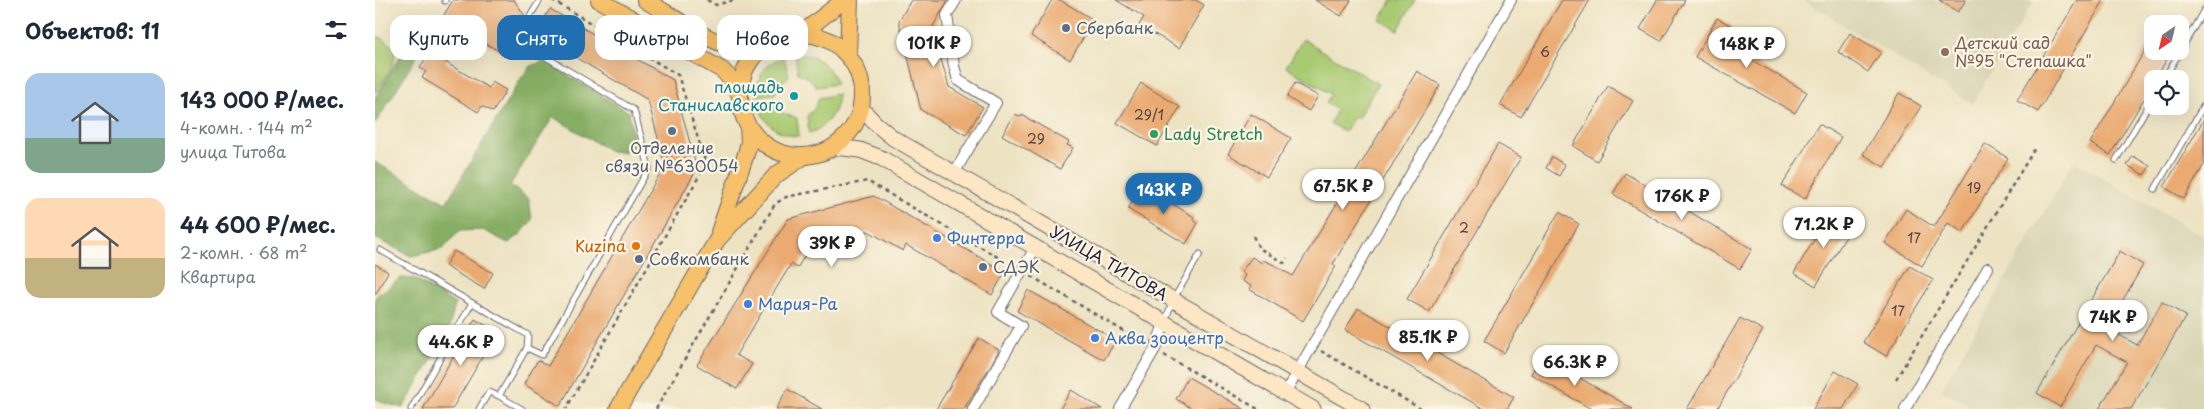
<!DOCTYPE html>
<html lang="ru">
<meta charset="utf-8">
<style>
:root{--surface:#fff;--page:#f2f2f3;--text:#1f2937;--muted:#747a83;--accent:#1f6fb2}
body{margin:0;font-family:"Playpen Sans",sans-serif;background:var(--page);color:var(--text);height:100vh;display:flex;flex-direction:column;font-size:19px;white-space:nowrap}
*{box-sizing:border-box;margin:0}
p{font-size:16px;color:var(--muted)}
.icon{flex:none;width:28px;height:28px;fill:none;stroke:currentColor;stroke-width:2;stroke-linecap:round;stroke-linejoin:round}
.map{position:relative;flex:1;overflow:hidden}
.sheet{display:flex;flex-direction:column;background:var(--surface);width:375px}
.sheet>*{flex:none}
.hud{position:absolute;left:15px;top:15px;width:475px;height:45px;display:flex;gap:10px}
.needle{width:32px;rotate:215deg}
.controls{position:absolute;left:1769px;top:15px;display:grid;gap:10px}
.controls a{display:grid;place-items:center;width:45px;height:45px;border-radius:10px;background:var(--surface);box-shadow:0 5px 20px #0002;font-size:25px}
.price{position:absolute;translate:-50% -42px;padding:0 11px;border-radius:18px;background:#fff;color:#222;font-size:16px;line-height:32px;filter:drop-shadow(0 1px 2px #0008)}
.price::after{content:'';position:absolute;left:50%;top:30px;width:15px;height:11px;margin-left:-8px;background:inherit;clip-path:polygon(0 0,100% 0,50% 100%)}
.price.current{background:var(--accent);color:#fff}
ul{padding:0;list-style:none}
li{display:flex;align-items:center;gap:15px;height:125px;padding:0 25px}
li span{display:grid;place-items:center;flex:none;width:140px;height:100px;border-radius:15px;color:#555}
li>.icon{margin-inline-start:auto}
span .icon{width:60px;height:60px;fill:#fffc;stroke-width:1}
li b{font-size:21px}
h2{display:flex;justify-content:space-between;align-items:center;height:60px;padding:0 25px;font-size:21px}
.chip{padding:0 18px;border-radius:15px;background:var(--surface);box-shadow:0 5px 20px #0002;font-size:18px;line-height:45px}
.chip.current{background:var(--accent);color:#fff}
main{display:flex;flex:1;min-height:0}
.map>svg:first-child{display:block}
.built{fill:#d9d5b5}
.green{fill:#a9ca72;stroke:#667656}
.forest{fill:#86ae64;stroke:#546850}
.building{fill:#eaaa71}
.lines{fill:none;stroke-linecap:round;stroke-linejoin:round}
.service-casing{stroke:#69666b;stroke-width:7}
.minor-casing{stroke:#69666b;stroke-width:12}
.secondary-casing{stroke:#69666b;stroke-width:17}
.primary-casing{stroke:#69666b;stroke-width:18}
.path{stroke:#69666b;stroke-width:2.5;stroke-dasharray:4 4;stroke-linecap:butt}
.service{stroke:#fff;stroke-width:5}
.minor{stroke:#fff;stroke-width:10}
.secondary{stroke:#fce6c4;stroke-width:15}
.primary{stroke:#f7c06b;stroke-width:16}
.service-dot{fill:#5c6f8a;stroke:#fcf5e5;stroke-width:2}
.education-dot{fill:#8d6e63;stroke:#fcf5e5;stroke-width:2}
.culture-dot{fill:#0f9aa8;stroke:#fcf5e5;stroke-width:2}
.leisure-dot{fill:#2e9e5b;stroke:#fcf5e5;stroke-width:2}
.shop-dot{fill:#3f7fe0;stroke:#fcf5e5;stroke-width:2}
.food-dot{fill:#e8710a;stroke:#fcf5e5;stroke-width:2}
.labels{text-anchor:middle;stroke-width:4.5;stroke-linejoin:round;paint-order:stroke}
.number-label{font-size:14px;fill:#544448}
.service-label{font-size:16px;fill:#4e5e75;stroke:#fcf5e5;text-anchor:start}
.education-label{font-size:16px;fill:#785e54;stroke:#fcf5e5;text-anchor:start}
.culture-label{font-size:16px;fill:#0d838f;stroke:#fcf5e5;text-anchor:end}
.leisure-label{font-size:16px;fill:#27864d;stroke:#fcf5e5;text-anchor:start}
.shop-label{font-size:16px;fill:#366cbe;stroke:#fcf5e5;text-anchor:start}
.food-label{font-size:16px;fill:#c56008;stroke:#fcf5e5;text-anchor:end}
.street-label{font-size:16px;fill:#22223b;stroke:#fcf5e5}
</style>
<main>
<section class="sheet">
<h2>Объектов: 11<svg class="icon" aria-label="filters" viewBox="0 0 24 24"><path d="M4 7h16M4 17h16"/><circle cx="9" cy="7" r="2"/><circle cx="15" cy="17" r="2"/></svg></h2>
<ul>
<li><span style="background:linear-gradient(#a9c7e8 65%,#7fa58c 0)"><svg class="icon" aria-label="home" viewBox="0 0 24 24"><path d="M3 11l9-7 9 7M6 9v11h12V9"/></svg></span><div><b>143 000 ₽/мес.</b><p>4-комн. · 144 m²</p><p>улица Титова</p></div></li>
<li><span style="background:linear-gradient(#ffd9b3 60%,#c2b280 0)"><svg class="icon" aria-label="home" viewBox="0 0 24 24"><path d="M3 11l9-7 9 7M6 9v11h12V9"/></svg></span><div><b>44 600 ₽/мес.</b><p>2-комн. · 68 m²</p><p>Квартира</p></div></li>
</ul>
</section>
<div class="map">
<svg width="1829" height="409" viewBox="0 0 1829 409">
<rect width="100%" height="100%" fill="#fcf5e5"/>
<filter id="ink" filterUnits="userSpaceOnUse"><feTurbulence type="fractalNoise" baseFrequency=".02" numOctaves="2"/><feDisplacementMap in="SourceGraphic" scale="10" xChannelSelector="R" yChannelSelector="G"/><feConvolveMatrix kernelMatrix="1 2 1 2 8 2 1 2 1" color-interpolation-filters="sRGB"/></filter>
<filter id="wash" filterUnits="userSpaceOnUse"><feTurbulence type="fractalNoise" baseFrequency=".0096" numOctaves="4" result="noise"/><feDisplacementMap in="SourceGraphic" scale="20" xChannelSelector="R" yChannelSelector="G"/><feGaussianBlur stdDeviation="1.12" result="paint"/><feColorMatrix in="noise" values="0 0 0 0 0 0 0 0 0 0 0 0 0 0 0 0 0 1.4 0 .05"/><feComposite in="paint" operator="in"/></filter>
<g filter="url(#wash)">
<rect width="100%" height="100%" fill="#ede3c3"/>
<g class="built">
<path d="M1428 0H1659L1597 104Z"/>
<path d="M1699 161 1829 237V409H1600L1566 390Z"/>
</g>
<g class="green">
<path d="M1017 0H1040L1023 30 1005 20Z"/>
<path d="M0 34C5 38 12 41 16 45 29 56 7 82 0 93Z"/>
<path d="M928 39 1003 84 982 119 979 117 970 132 955 123 962 110 951 103 956 94 911 67Z"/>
<path d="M420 54C438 53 457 66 461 84L442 87 434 78 423 73Z"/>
<path d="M409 57 414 76 405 84 400 94 381 96C380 79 392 61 409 57Z"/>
<path d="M463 94C462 114 451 126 434 134L432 116 440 108 444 98Z"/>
<path d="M402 105 409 114 422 118 424 136C405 136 390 125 384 107Z"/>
</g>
<g class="forest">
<path d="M46 18 54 25 56 33 0 124V98L27 53 24 38 27 30 36 19Z"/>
<path d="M169 61 254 112 259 145 250 152 235 151 178 117 135 185 154 199 157 220 145 235 133 243 108 230 84 231 68 249 36 256 0 238V162L71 203 147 77 156 66Z"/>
<path d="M26 278 41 279 80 304 73 332 28 408 9 403 0 398V297Z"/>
</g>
<g id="blocks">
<g class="building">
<path d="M78 0H139L150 16 129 54 67 18Z"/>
<path d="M536 0H573L557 28 574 87 608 107 591 135 546 110 524 21Z"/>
<path d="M677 0H685L719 20 695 60 656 36Z"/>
<path d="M741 0H821L829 5 804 48 764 25 769 17Z"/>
<path d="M940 0H976L966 16Z"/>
<path d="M1187 0H1215L1146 117 1125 105Z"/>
<path d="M1282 0H1310L1286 41 1265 29Z"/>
<path d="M1564 0H1591L1583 12Z"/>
<path d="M1702 0H1729L1663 112 1642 100Z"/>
<path d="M175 9 298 80 322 169 185 406 149 384 163 360 173 366 290 165 273 100 152 29 155 25 160 33Z"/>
<path d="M1342 18 1357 26 1347 43 1432 92 1420 113 1320 57Z"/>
<path d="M1475 33 1506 52 1493 72 1463 52Z"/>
<path d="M1778 37V51H1797L1780 79H1778V84L1735 155 1715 143Z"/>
<path d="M57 47 73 56 70 62 114 88 117 82 131 90 118 112 107 106 103 112 47 78 51 71 45 68Z"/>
<path d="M1042 71 1065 85 958 264 961 266 928 321 874 289 876 286 867 281 870 275 866 272 877 257 887 263 888 260 897 264 918 276Z"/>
<path d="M766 83 805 107 782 146 742 123Z"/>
<path d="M920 83 943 96 934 111 912 97Z"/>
<path d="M1233 86 1258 101 1222 161 1198 146Z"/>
<path d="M1524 93 1546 106 1509 167 1488 154Z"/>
<path d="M640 114 646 117 647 115 694 142 692 145 698 148 685 169 627 135Z"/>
<path d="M876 114 916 138 892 177 853 154Z"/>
<path d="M1829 119V165L1809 199 1789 187Z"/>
<path d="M1444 124 1466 137 1430 199 1407 186Z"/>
<path d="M1123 144 1146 157 1054 312 1032 299Z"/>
<path d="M1610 144 1633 158 1588 232 1573 223 1547 266 1510 243 1531 209 1559 227Z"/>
<path d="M1758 156 1775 166 1769 175 1752 165Z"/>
<path d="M1177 157 1190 165 1184 176 1171 168Z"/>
<path d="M1250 173 1377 249 1365 269 1238 194Z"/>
<path d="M765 188 771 192 773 189 819 217 818 220 823 223 811 244 753 209Z"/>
<path d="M499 196 630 272 617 295 531 245 528 251 493 231 436 246 422 268 416 264 361 355 377 364 362 389 322 365 413 219Z"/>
<path d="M1184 212 1204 224 1129 353 1109 341Z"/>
<path d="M1456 212 1478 225 1441 286 1419 273Z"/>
<path d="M79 251 118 273 109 289 70 266Z"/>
<path d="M1745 251 1768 265 1732 328 1762 345 1787 302 1811 316 1756 409H1724L1752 362 1721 345 1685 407 1662 393Z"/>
<path d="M0 264 13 272 0 295Z"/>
<path d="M1535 266 1558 280 1511 356 1488 342Z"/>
<path d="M653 290 741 340 729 360 642 311Z"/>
<path d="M983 308 1139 397 1132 409H1109L970 330Z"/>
<path d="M1365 318 1388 330 1342 409H1312Z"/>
<path d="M100 319 122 332 77 409H48Z"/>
<path d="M604 338 624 350 616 365 589 409H561Z"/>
<path d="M1167 356 1258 409H1216L1156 374Z"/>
<path d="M1460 371 1483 384 1468 409H1438Z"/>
<path d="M813 377 869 409H818L801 399Z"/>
<path d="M412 389 447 409H401Z"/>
<path d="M696 390 727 409H685Z"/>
</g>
</g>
</g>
<g filter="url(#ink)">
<use href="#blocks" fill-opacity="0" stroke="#69666b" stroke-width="1"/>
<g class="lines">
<defs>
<g id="service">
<path d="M70 1V0"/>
<path d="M1789 79 1829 10"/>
<path d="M1741 160 1778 98"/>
<path d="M1780 189 1829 105"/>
<path d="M5 250 153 335 152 348"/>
<path d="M790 321 798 300 825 254"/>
<path d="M36 409 97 303"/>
<path d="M104 409 114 392 124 396"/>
<path d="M147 409 124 396 152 348 167 355 274 168 259 110 141 39 165 0"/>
</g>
<g id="minor">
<path d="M579 173 621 103 583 80 579 66 572 15 581 0"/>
<path d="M910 393 1136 0"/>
<path d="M598 409 646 326 623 312 660 248"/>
<path d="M745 409 780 349 789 324"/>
<path d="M1530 409 1613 268"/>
</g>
<g id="secondary">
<path d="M486 108 500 123 518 138 987 409"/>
<path d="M460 147 485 150 506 158 938 409"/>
</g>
<g id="primary">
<path d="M224 0 347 70 357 80 365 95"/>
<path d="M270 0C294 14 330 40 355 46 367 49 379 47 390 45"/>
<circle cx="426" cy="95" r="61"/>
<path d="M426 34 469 0"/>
<path d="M473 55 475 0"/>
<path d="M344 232 371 154 374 142 373 126"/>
<path d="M243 409 342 240 401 175 428 157"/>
</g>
</defs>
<use href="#service" class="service-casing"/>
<use href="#minor" class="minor-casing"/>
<use href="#secondary" class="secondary-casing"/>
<use href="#primary" class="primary-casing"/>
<g class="path">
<path d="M177 0 303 75 331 164 191 409"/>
<path d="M332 0 341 5 359 0"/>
<path d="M878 236 884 248 909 263 912 258"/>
<path d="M656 276 772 345"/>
<path d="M946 351 1046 409"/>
<path d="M789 355 883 409"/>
<path d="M1521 379 1660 148"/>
<path d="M281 409 400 204 411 197 492 181 638 266"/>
</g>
<use href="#service" class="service"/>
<use href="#minor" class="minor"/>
<use href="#secondary" class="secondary"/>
<use href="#primary" class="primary"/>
</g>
</g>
<g class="service-dot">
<circle cx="691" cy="28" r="5"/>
<circle cx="297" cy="131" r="5"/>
<circle cx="264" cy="259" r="5"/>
<circle cx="608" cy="267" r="5"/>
</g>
<circle class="education-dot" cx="1570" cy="52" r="5"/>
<circle class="culture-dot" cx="419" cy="96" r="5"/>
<circle class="leisure-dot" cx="779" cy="134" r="5"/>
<g class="shop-dot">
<circle cx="562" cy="238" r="5"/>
<circle cx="373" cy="304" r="5"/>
<circle cx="720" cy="338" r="5"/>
</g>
<circle class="food-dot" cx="261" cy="246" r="5"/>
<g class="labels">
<g class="number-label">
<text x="1170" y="57">6</text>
<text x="774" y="120">29/1</text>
<text x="661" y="144">29</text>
<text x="1599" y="193">19</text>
<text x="1089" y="233">2</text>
<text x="1539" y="243">17</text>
<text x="1523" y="316">17</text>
</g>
<g class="service-label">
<text x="701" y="34">Сбербанк</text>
<text x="297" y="154" text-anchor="middle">Отделение<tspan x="297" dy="18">связи №630054</tspan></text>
<text x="274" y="265">Совкомбанк</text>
<text x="618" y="273">СДЭК</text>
</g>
<g class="education-label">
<text x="1580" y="49">Детский сад<tspan x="1580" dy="18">№95 "Степашка"</tspan></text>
</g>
<g class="culture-label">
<text x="409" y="93">площадь<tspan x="409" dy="18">Станиславского</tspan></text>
</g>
<g class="leisure-label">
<text x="789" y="140">Lady Stretch</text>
</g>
<g class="shop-label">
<text x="572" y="244">Финтерра</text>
<text x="383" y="310">Мария-Ра</text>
<text x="730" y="344">Аква зооцентр</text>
</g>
<g class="food-label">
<text x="251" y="252">Kuzina</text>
</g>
<g class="street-label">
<text transform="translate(734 263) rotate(30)" y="6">УЛИЦА ТИТОВА</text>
</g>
</g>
</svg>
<div class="controls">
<a><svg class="needle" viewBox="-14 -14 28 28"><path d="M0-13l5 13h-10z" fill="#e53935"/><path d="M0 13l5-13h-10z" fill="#747a83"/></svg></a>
<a><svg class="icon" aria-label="locate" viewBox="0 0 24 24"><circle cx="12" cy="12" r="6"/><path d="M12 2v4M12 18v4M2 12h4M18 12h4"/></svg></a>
</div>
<b class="price" style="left:559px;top:68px">101K ₽</b>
<b class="price" style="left:1372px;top:69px">148K ₽</b>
<b class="price" style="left:968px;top:211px">67.5K ₽</b>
<b class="price current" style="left:789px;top:215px">143K ₽</b>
<b class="price" style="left:1307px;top:221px">176K ₽</b>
<b class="price" style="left:1449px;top:249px">71.2K ₽</b>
<b class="price" style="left:457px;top:268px">39K ₽</b>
<b class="price" style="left:1738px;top:342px">74K ₽</b>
<b class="price" style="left:1053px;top:362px">85.1K ₽</b>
<b class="price" style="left:86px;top:367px">44.6K ₽</b>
<b class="price" style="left:1200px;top:387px">66.3K ₽</b>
<div class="hud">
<a class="chip">Купить</a>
<a class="chip current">Снять</a>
<a class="chip">Фильтры</a>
<a class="chip">Новое</a>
</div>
</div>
</main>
